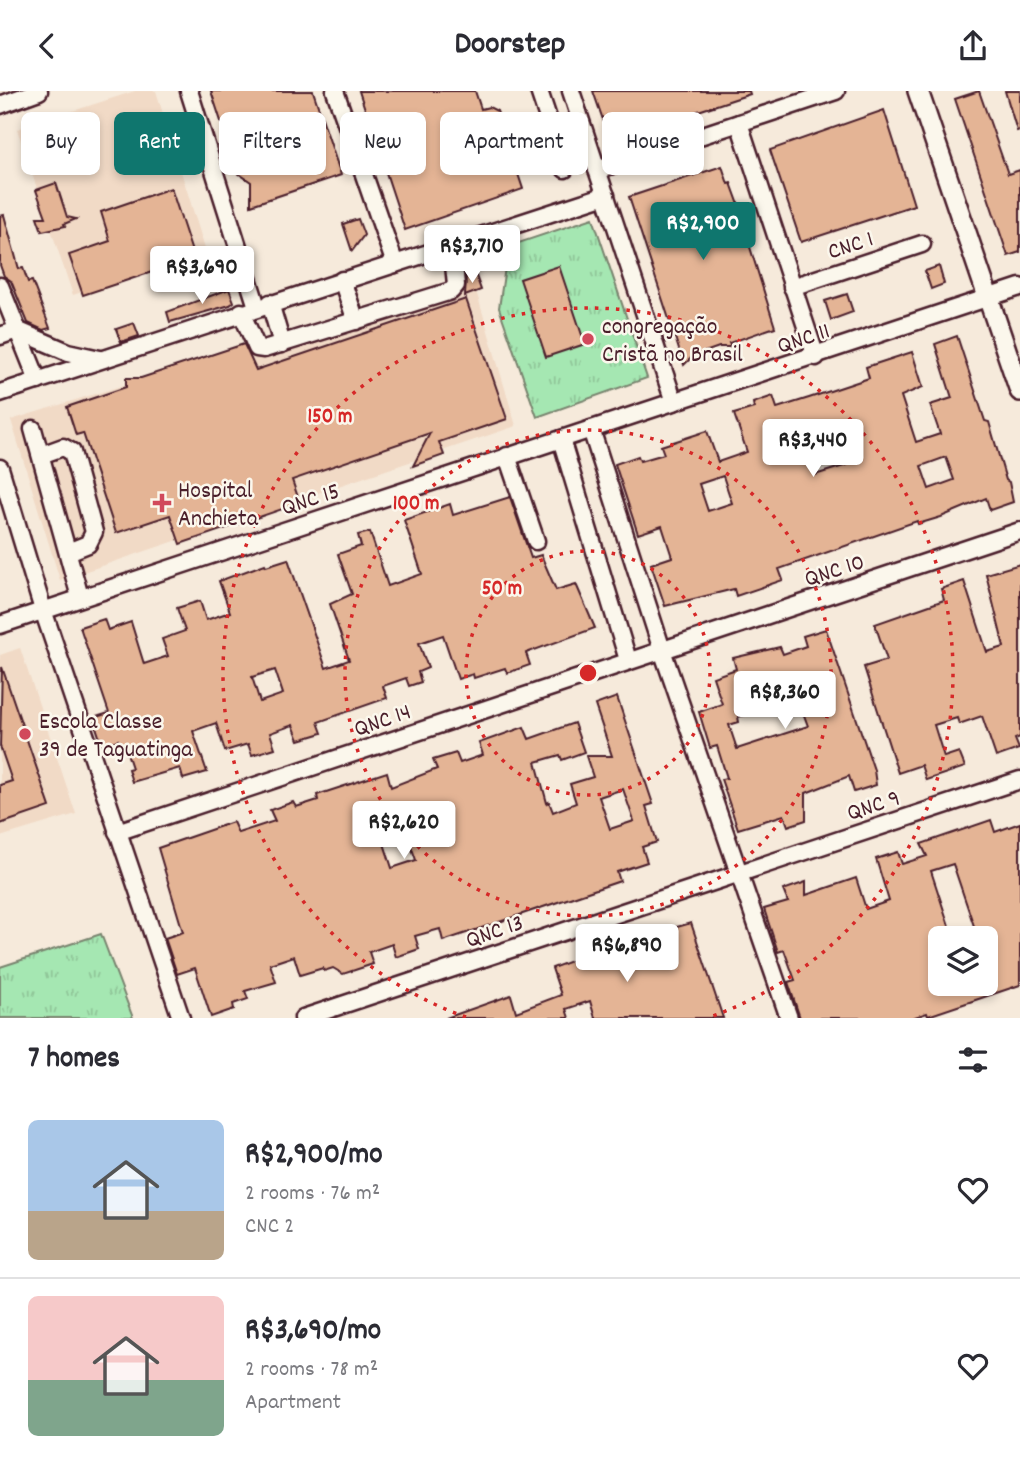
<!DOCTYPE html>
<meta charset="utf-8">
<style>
:root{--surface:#fff;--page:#f7f7f7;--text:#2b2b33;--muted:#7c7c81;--line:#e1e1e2;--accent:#0f766e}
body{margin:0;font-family:Dekko,sans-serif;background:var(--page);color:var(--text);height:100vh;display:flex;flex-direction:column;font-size:26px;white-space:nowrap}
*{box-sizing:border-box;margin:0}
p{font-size:23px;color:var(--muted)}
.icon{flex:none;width:38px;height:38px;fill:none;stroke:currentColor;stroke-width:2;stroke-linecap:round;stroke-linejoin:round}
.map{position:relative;height:927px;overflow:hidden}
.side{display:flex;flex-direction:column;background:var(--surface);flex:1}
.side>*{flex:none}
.hud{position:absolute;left:21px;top:21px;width:978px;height:63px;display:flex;gap:14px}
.fabs{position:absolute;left:928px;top:835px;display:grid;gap:14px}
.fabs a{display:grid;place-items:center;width:70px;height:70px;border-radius:10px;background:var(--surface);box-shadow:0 4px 10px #0003;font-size:35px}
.price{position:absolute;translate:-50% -60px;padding:0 16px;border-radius:7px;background:#fff;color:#222;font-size:23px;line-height:46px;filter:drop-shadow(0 2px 4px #0008)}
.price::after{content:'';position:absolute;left:50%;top:42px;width:21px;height:16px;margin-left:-10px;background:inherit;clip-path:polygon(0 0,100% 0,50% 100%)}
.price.on{background:var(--accent);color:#fff}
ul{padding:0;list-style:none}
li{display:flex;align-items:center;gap:21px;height:175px;padding:0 28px}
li+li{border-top:2px solid var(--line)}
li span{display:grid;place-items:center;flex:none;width:196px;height:140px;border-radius:10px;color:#555}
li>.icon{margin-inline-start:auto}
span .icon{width:84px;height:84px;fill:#fffc;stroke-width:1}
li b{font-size:30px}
h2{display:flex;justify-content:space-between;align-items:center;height:84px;padding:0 28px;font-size:30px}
.chip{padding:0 24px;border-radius:10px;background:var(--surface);box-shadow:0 4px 10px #0003;font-size:24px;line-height:63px}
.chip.on{background:var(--accent);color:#fff}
header{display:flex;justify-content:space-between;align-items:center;height:91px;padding:0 28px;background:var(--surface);font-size:32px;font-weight:700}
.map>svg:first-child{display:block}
.built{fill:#f1dac6}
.park{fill:url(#park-tufts);stroke:#78836e;stroke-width:2}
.building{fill:#e4b495;stroke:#4a1f2b;stroke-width:2;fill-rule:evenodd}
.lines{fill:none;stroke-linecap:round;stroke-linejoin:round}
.minor-casing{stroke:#4a1f2b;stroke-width:21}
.major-casing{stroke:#4a1f2b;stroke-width:24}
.minor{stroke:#fbf7ec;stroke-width:16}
.major{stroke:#fbf7ec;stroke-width:19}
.ring{fill:none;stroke:#d62828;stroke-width:3.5;stroke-dasharray:3.5 7}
.poi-dot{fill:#d1495b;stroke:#fbf7ec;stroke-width:2.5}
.labels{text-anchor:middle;stroke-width:5;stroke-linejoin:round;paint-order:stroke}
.street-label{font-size:24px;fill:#4a1f2b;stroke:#fbf7ec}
.poi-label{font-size:24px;fill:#4a1f2b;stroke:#fbf7ec;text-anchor:start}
.centre{fill:#d62828;stroke:#fbf7ec;stroke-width:3.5}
.ring-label{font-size:21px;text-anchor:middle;font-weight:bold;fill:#d62828;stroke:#fbf7ec;stroke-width:5;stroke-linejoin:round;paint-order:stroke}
</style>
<header><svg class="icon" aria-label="back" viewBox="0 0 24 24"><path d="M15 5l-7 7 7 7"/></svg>Doorstep<svg class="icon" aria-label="share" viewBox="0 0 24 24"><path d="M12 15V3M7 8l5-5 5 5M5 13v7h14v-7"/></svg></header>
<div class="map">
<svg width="1020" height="927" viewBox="0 0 1020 927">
<defs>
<pattern id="park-tufts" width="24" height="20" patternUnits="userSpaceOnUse" patternTransform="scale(1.75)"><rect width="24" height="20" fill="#a5e7b2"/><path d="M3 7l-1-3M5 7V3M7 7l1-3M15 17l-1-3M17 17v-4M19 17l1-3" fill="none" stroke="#90c699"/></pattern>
</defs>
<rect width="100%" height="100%" fill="#f6eadb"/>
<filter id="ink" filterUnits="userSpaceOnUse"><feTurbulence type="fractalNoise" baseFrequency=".0143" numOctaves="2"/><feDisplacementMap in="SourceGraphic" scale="14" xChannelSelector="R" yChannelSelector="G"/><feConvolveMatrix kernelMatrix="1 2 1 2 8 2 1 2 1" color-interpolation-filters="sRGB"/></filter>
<g filter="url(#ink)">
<g class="built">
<path d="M135 0H156L206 161 73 204 17 38Z"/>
<path d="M472 186 516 335 60 489 11 329Z"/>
<path d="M20 557 76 723 0 746V564Z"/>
</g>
<g class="park">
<path d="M593 127 647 287 537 326 499 217 508 156 480 165Z"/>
<path d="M101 843 133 927H0V876Z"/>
</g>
<g class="building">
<path d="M211 0H313L341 84 251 114V91L238 82Z"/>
<path d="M359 0H475L481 18 489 16 497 20 523 98 405 139Z"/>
<path d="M593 0H749L750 3 610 49Z"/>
<path d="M979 0 1008 83 1020 79V161L1008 165 955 8Z"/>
<path d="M1005 0H1020V39L1017 40Z"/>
<path d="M884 19 914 114 801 151 770 59Z"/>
<path d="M722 75 728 93 731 92 753 152 749 153 775 236 729 252 731 256H719L693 265 684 274 629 106Z"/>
<path d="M56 92 67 126 76 128 64 133 65 135 42 140 37 126H46L36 99Z"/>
<path d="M171 97 194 167 83 204 69 164 110 150 101 121Z"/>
<path d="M4 124 19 178 23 177 28 191 32 190 50 237 43 239 28 232 11 190 4 185 0 174V125Z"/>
<path d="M358 128 364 144 352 160 343 133Z"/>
<path d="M559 175 585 253 546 266 520 188Z"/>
<path d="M939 175 944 193 931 198 925 180Z"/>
<path d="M475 182 481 199 465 205 466 185Z"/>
<path d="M229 198 234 211 230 214 170 231 167 221Z"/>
<path d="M847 203 853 221 831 229 825 210Z"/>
<path d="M466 208 507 328 439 351 444 364 413 375 430 342 292 389 300 412 180 453 170 424 116 442 83 342 76 344 67 316 126 296V287H141L244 253 256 279Z"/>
<path d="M134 232 139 245 121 251 116 238Z"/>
<path d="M957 245 985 330 989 331 1006 389 1009 391 1013 411 990 419 986 407 941 426 918 433 917 430 779 478 783 489 736 505 734 498 665 515 651 473 672 466 662 435 638 443 615 373 638 365 640 370 664 363 661 355 707 340 718 371 747 361 734 323 754 317 753 312 773 305 777 317 809 307 869 287 866 276 912 261 923 296 901 305 916 351 940 343 930 314 952 307 935 253ZM839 350 847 374 815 384 808 361ZM946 366 954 389 929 398 921 375ZM723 385 732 412 708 420 699 393Z"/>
<path d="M510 406 531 467 541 464 556 499 576 493 595 537 526 562 530 574 507 582 505 577 474 587 473 583 458 588 443 544 419 552 428 577 418 581 421 591 409 595 406 587 383 595 387 607 318 631 322 642 299 649 293 634 270 642 275 657 252 664 248 653 225 660 216 632 193 640 207 681 183 688 180 677 132 691 128 678 132 677 125 656 118 649 102 654 93 627 109 622 80 536 104 528 108 539 131 531 144 573 168 565 162 548 185 540 177 517 200 510 206 529 230 521 219 490 265 473 266 475 288 468 326 577 349 569 330 513 352 503 338 463 361 455 358 444 370 441 388 495 422 483 404 429 450 413 453 424ZM275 579 283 603 260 611 252 586Z"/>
<path d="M1020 473V646L1015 648 1019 658 996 666 982 625 959 633 957 627 934 634 944 666 959 661 965 676 926 689 921 674 898 682 864 576 887 569 875 533 944 509 941 498 964 490 987 561 1004 556 986 483Z"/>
<path d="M826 538 874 679 876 694 854 701 849 685 806 702V729L788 735 784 724 738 738 721 688 727 687 717 655 710 657 699 621 722 613 713 586 736 578 733 567 780 556 783 563 806 555 803 545ZM791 589 808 635 737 658 729 634 739 631 738 626 755 621 753 617 769 612 765 598Z"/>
<path d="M2 576 50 716 0 733V694L12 690 0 655Z"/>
<path d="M617 606 653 713 646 715 657 751 642 756 647 771 617 781 620 790 443 850 440 838 415 845 419 858 396 866 392 853 369 861 373 873 343 883 333 877 324 880 323 877 300 884 294 865 270 873 276 891 245 900 248 908 233 913 234 918 211 926 195 877 177 883 165 847 183 841 158 757 233 731 238 742 275 730 270 719 293 711 296 716 318 709 317 704 387 681 391 696 437 678 433 669 456 662 460 672 483 664 479 652 524 636 529 648 574 632 584 661 562 669 560 664 536 671 547 712 549 711 553 721 576 712 570 693 593 686 586 665H612L595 614ZM623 698 634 730 610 738 599 706ZM403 732 416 769 392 777 380 740Z"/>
<path d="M991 729 995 741 1020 732V894L928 925 927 922 912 927H800L788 891 795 889 784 859 778 861 764 818 788 811 783 799 806 791V804L856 787 866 818 889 810 876 768 898 761 902 773 927 765 921 753ZM953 773 977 844 985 841V892H940V847H953L931 780Z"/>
<path d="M691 832 723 927H595L590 910 566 918 569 927H446L511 904 516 921 561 904 552 877 611 855 614 867 625 865 649 857 645 845Z"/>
</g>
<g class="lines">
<defs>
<g id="minor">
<path d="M189 0 257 216"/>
<path d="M335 0 395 173"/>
<path d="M539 0 565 78"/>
<path d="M571 0 674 311"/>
<path d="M0 14 39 0"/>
<path d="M739 32 816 266"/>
<path d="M597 79 836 0"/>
<path d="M342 189 356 230"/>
<path d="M0 195 38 290"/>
<path d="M792 196 922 153"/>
<path d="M270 212 282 253"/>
<path d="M241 221 257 257 264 258 451 200 456 194 452 154"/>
<path d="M0 245 17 239 68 261 100 268"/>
<path d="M0 302 606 104"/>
<path d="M33 338 80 506"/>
<path d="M591 338 662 559 789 927"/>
<path d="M561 348 628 569"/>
<path d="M41 364 63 356 72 361 94 441 88 453 68 461"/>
<path d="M507 365 536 450"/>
<path d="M0 377 43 519 181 927"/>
<path d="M0 534 1020 196"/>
<path d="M117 741 1020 440"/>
<path d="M303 927 1020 689"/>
</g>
<path id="major" d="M918 0 1020 300"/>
</defs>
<use href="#minor" class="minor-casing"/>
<use href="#major" class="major-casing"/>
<use href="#minor" class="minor"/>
<use href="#major" class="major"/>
</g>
</g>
<g class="ring">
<circle cx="588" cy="582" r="122"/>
<circle cx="588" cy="582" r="243"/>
<path d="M466 926A365 365 0 1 1 710 926"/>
</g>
<g class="poi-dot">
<circle cx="588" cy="248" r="7"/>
<path d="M158.5 401.5h7v7h7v7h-7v7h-7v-7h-7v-7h7z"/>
<circle cx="25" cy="643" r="7"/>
</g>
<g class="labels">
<g class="street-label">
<text transform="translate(850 153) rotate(-18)" y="8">CNC 1</text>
<text transform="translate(803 246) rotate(-18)" y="8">QNC 11</text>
<text transform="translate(310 407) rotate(-18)" y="8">QNC 15</text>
<text transform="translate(834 478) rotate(-18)" y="8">QNC 10</text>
<text transform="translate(382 628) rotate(-19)" y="8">QNC 14</text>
<text transform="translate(873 713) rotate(-18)" y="8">QNC 9</text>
<text transform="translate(494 839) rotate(-19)" y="8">QNC 13</text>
</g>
<g class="poi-label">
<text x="602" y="242">congregação<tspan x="602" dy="28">Cristã no Brasil</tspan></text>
<text x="178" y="406">Hospital<tspan x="178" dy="28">Anchieta</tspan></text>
<text x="39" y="637">Escola Classe<tspan x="39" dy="28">39 de Taguatinga</tspan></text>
</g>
</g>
<circle cx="588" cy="582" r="10" class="centre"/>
<g class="ring-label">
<text x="330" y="331">150 m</text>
<text x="416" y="418">100 m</text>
<text x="502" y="503">50 m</text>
</g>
</svg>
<div class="fabs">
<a><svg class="icon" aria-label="layers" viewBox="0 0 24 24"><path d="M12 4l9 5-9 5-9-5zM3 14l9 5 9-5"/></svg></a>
</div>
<b class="price on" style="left:703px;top:171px">R$2,900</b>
<b class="price" style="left:472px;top:194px">R$3,710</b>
<b class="price" style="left:202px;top:215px">R$3,690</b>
<b class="price" style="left:813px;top:388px">R$3,440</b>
<b class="price" style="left:785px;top:640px">R$8,360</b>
<b class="price" style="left:404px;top:770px">R$2,620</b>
<b class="price" style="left:627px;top:893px">R$6,890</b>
<div class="hud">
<a class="chip">Buy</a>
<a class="chip on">Rent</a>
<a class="chip">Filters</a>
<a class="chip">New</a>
<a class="chip">Apartment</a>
<a class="chip">House</a>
</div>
</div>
<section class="side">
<h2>7 homes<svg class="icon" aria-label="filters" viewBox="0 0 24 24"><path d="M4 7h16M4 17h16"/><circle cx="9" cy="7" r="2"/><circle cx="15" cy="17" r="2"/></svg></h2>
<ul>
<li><span style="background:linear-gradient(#a9c7e8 65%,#b9a48a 0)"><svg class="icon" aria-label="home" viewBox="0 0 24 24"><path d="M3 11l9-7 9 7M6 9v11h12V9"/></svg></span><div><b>R$2,900/mo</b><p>2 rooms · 76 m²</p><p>CNC 2</p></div><svg class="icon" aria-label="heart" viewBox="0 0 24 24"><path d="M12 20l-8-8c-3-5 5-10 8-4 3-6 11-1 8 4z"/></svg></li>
<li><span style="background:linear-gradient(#f6c9c9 60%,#7fa58c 0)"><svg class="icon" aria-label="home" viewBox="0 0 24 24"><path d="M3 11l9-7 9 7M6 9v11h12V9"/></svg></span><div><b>R$3,690/mo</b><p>2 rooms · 78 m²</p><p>Apartment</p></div><svg class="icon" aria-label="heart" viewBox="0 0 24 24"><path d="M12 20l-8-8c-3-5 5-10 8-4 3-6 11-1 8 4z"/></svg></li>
</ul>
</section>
